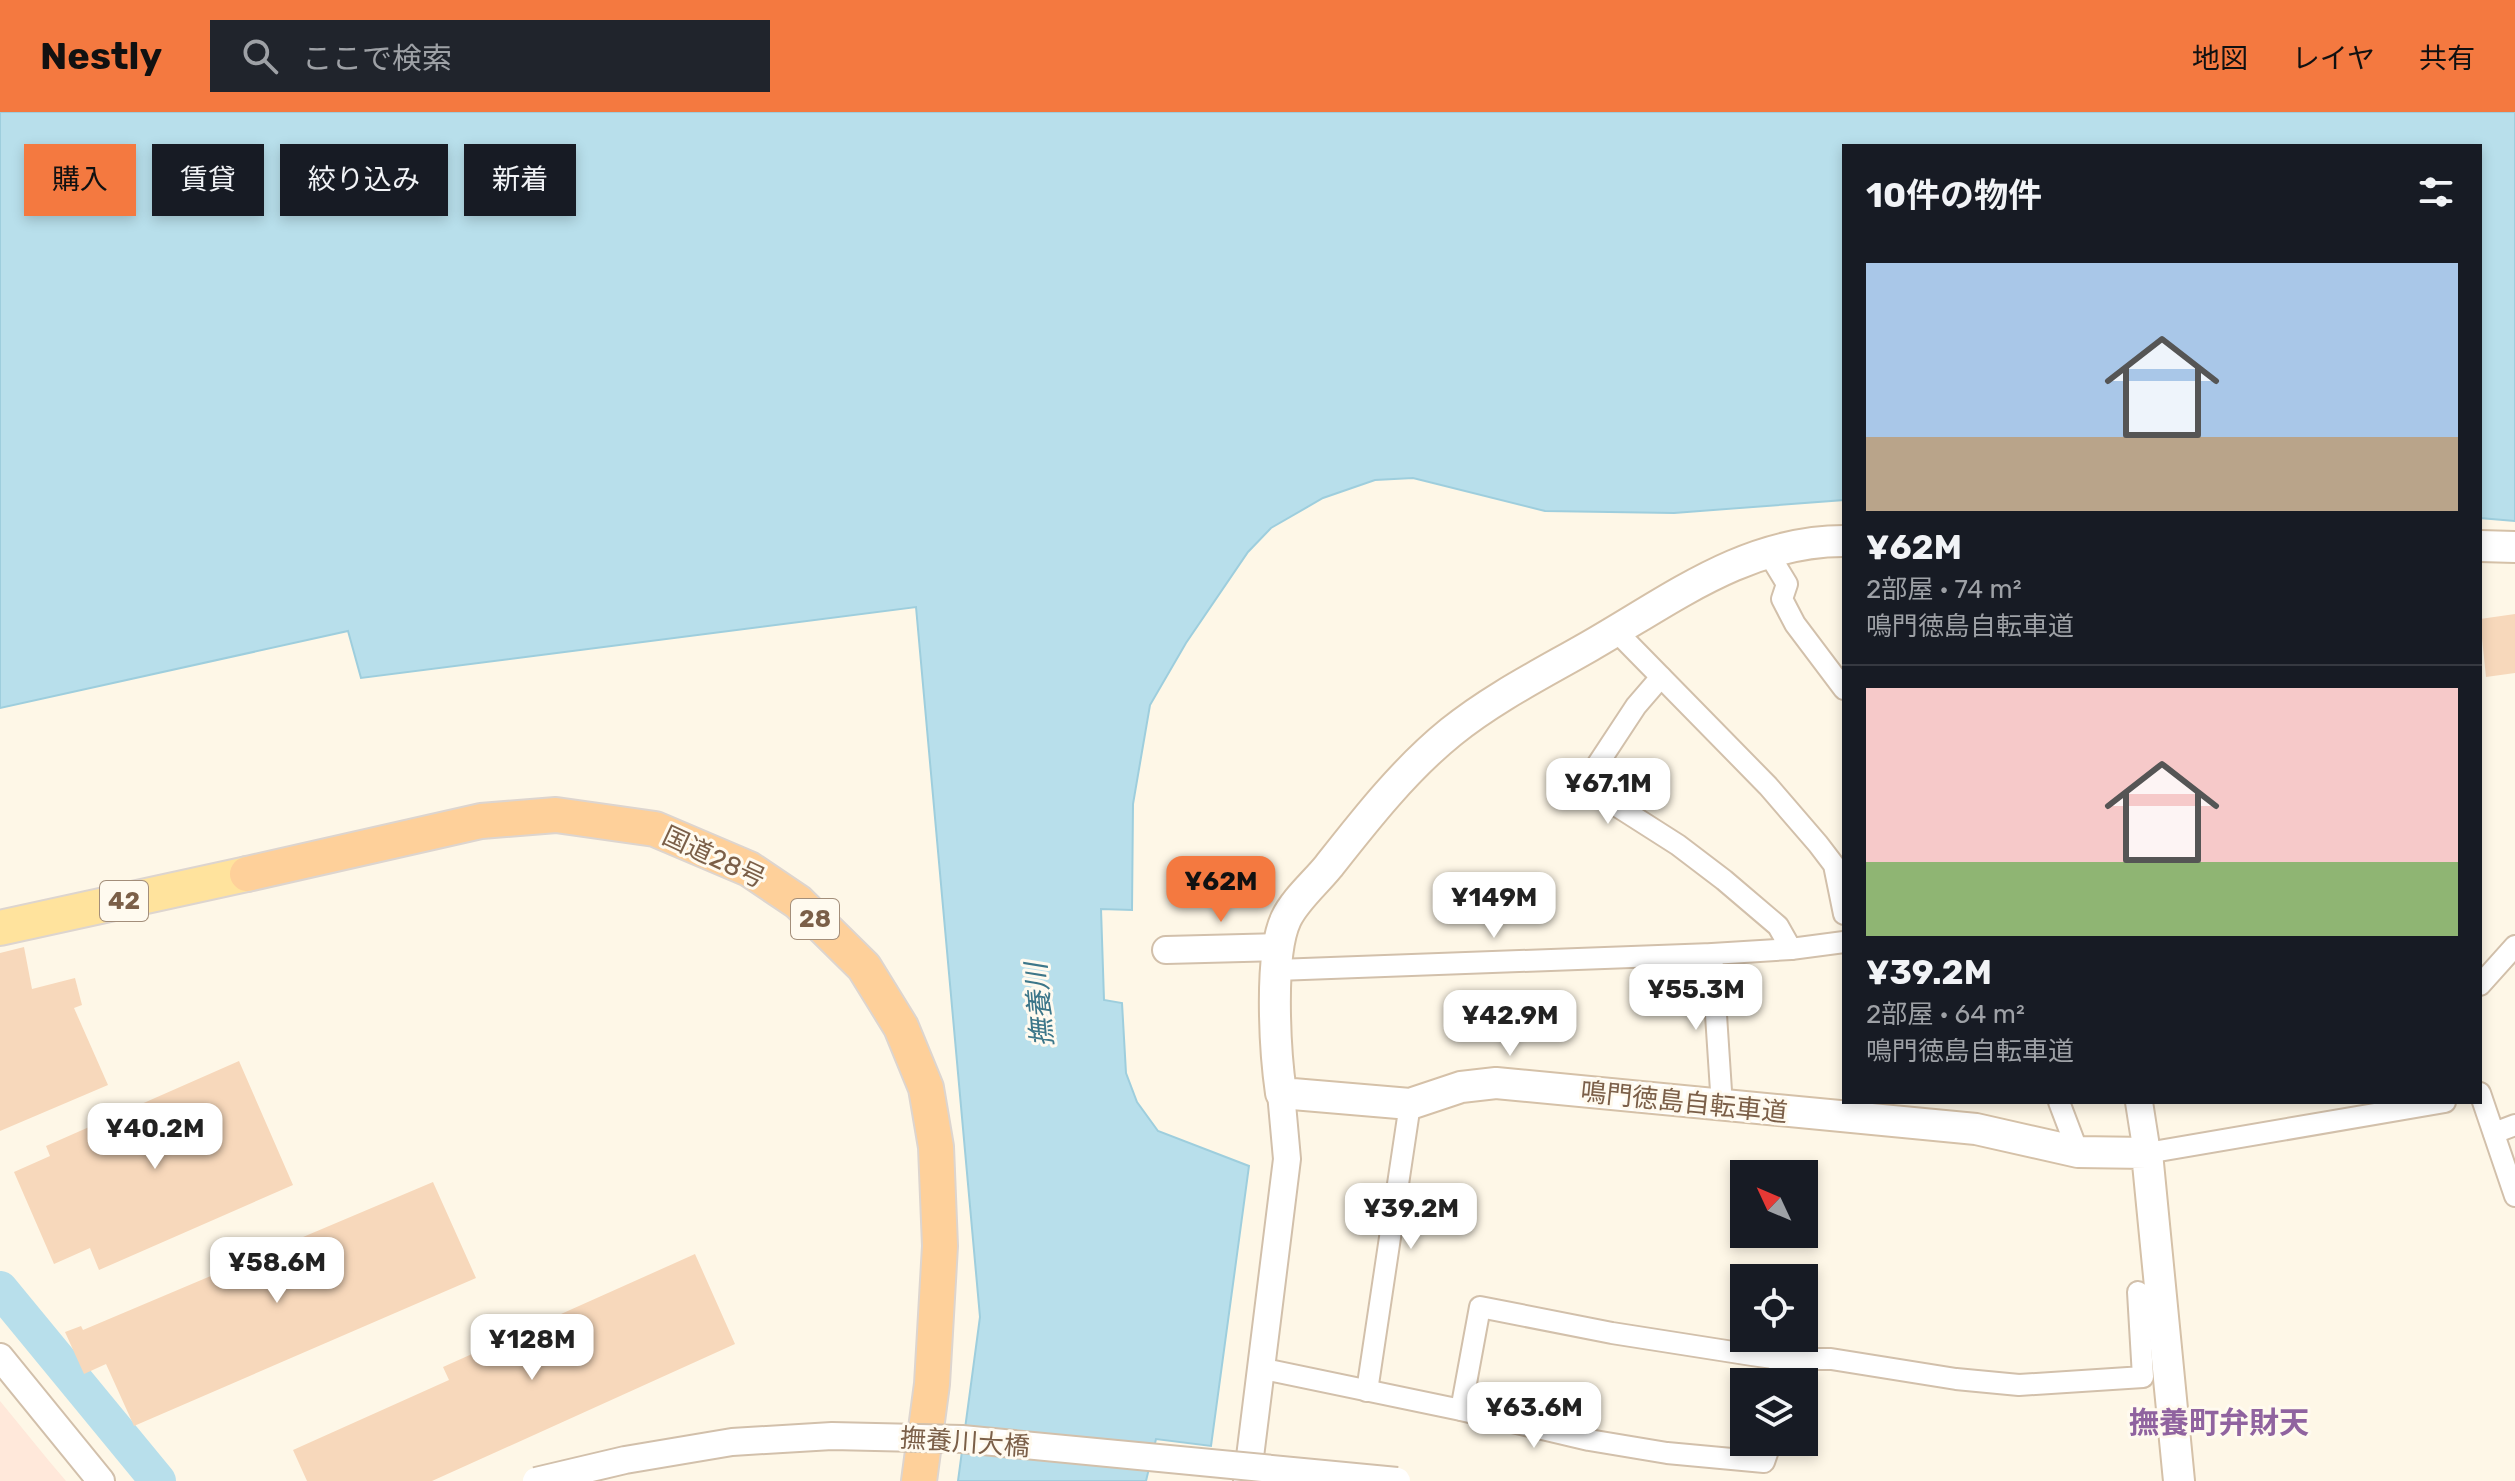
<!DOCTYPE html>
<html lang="ja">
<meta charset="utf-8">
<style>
:root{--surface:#171b24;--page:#20242c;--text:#f1f3f6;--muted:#9ea1a6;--line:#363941;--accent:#f47940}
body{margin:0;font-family:Rubik,"Noto Sans JP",sans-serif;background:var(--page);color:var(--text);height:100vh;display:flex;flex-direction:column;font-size:30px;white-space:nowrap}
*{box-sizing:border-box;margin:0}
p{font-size:26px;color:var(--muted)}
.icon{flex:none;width:44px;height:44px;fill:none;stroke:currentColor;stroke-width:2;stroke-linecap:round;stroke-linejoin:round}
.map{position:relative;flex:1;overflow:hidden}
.panel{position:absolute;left:1842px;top:32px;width:640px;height:960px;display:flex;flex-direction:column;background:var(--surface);border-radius:0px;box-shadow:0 4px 12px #0003}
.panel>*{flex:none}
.hud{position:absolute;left:24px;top:32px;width:760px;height:72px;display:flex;gap:16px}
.needle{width:52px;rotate:314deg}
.controls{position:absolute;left:1730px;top:1048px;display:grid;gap:16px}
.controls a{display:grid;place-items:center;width:88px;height:88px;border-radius:0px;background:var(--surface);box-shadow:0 4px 12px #0003;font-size:40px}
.price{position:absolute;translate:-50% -68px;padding:0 18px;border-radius:16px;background:#fff;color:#222;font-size:26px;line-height:52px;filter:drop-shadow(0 2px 4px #0008)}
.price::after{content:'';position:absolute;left:50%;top:48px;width:24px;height:18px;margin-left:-12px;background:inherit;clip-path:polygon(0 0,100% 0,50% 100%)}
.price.current{background:var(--accent);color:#111}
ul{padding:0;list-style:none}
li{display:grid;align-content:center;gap:16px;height:424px;padding:0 24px}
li+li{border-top:2px solid var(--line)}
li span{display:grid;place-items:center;height:248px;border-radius:0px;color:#555}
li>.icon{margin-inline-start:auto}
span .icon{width:144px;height:144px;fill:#fffc;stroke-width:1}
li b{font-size:34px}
h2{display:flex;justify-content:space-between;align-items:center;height:96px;padding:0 24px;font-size:34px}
.pill{padding:0 28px;border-radius:0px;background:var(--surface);box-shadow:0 4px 12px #0003;font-size:28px;line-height:72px}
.pill.current{background:var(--accent);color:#111}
header{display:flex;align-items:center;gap:48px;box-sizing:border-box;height:112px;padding:0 40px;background:var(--accent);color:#111}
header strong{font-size:38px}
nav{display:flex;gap:44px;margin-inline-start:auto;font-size:28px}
.search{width:560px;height:72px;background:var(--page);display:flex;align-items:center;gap:20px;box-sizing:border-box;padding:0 28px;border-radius:0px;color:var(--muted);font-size:30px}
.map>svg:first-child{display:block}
.commercial{fill:#ffe8da}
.water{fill:#b8dfeb;stroke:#9ecedd;stroke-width:2}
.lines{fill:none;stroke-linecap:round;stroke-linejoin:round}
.river{stroke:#b8dfeb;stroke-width:36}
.building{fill:#f7d8bb}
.minor-casing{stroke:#d2c0ab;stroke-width:24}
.tertiary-casing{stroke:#d2c0ab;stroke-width:30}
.secondary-casing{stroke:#d5c1a8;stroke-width:34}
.primary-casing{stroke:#ddd5cf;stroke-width:38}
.trunk-casing{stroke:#ddd5cf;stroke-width:38}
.minor{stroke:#fff;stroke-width:20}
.tertiary{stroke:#fff;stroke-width:26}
.secondary{stroke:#fff;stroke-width:30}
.primary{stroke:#ffe39d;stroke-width:34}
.trunk{stroke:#fed09a;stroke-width:34}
.tertiary-bridge-casing{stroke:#d2c0ab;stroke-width:30;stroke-linecap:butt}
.tertiary-bridge{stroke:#fff;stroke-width:26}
.labels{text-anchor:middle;stroke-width:6;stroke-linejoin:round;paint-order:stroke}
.shield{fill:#fffaef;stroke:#a38e7a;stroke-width:2}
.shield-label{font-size:24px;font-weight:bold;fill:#7b5f48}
.street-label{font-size:26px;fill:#7b5f48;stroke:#fffaef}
.water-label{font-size:28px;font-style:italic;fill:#3c7689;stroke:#fffaef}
.quarter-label{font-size:30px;font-weight:bold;fill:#90639f;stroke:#fffaef}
</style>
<header>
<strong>Nestly</strong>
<div class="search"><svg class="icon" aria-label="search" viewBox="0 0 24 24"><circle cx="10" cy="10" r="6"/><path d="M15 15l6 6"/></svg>ここで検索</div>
<nav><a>地図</a><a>レイヤ</a><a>共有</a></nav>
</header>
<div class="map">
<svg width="2515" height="1369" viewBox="0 0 2515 1369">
<rect width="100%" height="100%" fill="#fef7e7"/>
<path class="commercial" d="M0 1289 49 1349 66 1369H0Z"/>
<path class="water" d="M0 0H2515V409L2480 406V34H1844V388L1674 401 1545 399 1413 366 1375 368 1323 386 1271 416 1248 440 1186 531 1150 593 1133 692 1132 798 1101 797 1104 888 1122 891 1126 961 1137 990 1158 1019 1249 1054 1211 1334 1156 1327 1146 1369H958L980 1205 916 495 361 566 348 519 0 596Z"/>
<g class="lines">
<path class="river" d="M0 1177 158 1369"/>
</g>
<g class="building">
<path d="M2515 502V561L2486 565 2480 507Z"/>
<path d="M24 835 32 877 75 866 82 893 74 896 108 973 0 1019V841Z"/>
<path d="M239 949 293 1073 99 1158 90 1136 54 1152 14 1060 50 1044 46 1034Z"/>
<path d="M433 1070 476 1166 134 1314 106 1252 84 1262 65 1220 81 1214 83 1218Z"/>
<path d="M695 1142 735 1232 432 1369H307L293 1338 449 1268 443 1255Z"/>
</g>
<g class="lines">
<defs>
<g id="minor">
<path d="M1767 439 1787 472 1782 487 1795 512 1844 577"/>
<path d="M1616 519 1768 674 1818 732 1834 753 1844 802"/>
<path d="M1661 565 1636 594 1584 673 1678 733 1724 768 1778 814 1791 837"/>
<path d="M1712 842 1722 994"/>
<path d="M1277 858 1712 842 1791 837 1844 830"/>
<path d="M2480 873 2515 834"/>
<path d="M2480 981 2515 1084"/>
<path d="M2059 990 2078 1040"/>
<path d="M2494 1021 2515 1013"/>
<path d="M2147 1041 2445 990"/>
<path d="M1259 1256 1461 1298 1589 1328 1667 1341 1764 1350 1771 1330"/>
<path d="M1778 1270 1780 1247"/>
<path d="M1367 1279 1410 992"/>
<path d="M1461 1298 1480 1195 1612 1221 1752 1243 1780 1247H1831L1956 1267 2019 1273 2143 1265 2138 1180"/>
</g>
<g id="tertiary">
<path d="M1166 838 1277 835"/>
<path d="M2139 990 2147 1041"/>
<path d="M0 1245 101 1369"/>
<path d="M1247 1369 1287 1047 1281 981"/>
</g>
<g id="secondary">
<path d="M1844 429C1746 429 1672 487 1590 534 1543 561 1493 586 1451 620 1404 658 1365 708 1328 755 1315 771 1295 788 1286 807 1269 843 1275 940 1281 981L1410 992 1461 975 1496 971 1976 1017 2078 1040 2147 1041 2179 1369"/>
<path d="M2480 434 2515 435"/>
</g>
<path id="primary" d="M0 816 247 762"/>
<path id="trunk" d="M247 762 481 709 556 703 655 717 749 757 798 790 864 855 901 915 926 976 936 1035 940 1134 932 1272 919 1369"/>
</defs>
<use href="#minor" class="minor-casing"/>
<use href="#tertiary" class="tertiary-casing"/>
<use href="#secondary" class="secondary-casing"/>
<use href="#primary" class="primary-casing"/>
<use href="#trunk" class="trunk-casing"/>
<use href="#minor" class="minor"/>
<use href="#tertiary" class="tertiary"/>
<use href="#secondary" class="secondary"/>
<use href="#primary" class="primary"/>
<use href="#trunk" class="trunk"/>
<defs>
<path id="tertiary-bridge" d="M536 1369 625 1348 732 1330 832 1324 962 1327 1397 1369"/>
</defs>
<use href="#tertiary-bridge" class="tertiary-bridge-casing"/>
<use href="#tertiary-bridge" class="tertiary-bridge"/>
</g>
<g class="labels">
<g class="shield">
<rect x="100" y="769" width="48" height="40" rx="6"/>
<rect x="791" y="787" width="48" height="40" rx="6"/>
</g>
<g class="shield-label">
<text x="124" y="797">42</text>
<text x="815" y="815">28</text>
</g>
<g class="street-label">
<text transform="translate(714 745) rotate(25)" y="9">国道28号</text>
<text transform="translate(1684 990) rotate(6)" y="9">鳴門徳島自転車道</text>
<text transform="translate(965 1330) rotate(4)" y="9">撫養川大橋</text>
</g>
<g class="water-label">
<text transform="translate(1039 893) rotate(-95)" y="10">撫養川</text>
</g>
<g class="quarter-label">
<text x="2219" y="1321">撫養町弁財天</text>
</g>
</g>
</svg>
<div class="controls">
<a><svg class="needle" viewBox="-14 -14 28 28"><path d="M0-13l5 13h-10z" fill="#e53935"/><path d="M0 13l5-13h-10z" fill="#9ea1a6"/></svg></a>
<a><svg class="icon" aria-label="locate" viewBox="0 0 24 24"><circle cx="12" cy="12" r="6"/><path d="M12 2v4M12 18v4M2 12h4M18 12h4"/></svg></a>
<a><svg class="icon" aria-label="layers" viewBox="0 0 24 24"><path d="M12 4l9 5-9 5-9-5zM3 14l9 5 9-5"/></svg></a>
</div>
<b class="price" style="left:1608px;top:714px">¥67.1M</b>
<b class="price current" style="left:1221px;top:812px">¥62M</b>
<b class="price" style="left:1494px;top:828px">¥149M</b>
<b class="price" style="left:1696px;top:920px">¥55.3M</b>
<b class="price" style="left:1510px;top:946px">¥42.9M</b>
<b class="price" style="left:155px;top:1059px">¥40.2M</b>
<b class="price" style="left:1411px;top:1139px">¥39.2M</b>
<b class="price" style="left:277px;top:1193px">¥58.6M</b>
<b class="price" style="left:532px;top:1270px">¥128M</b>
<b class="price" style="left:1534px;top:1338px">¥63.6M</b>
<div class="hud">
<a class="pill current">購入</a>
<a class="pill">賃貸</a>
<a class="pill">絞り込み</a>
<a class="pill">新着</a>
</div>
<section class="panel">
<h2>10件の物件<svg class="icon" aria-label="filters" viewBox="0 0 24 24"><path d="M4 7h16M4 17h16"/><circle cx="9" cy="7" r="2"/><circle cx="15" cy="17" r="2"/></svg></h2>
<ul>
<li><span style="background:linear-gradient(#a9c7e8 70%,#b9a48a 0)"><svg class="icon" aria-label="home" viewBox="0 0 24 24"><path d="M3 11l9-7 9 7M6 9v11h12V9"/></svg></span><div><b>¥62M</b><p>2部屋 · 74 m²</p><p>鳴門徳島自転車道</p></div></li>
<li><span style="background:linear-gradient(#f6c9c9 70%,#8fb573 0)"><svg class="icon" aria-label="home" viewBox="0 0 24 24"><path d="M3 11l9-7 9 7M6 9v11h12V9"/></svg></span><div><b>¥39.2M</b><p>2部屋 · 64 m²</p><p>鳴門徳島自転車道</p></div></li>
</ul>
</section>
</div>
